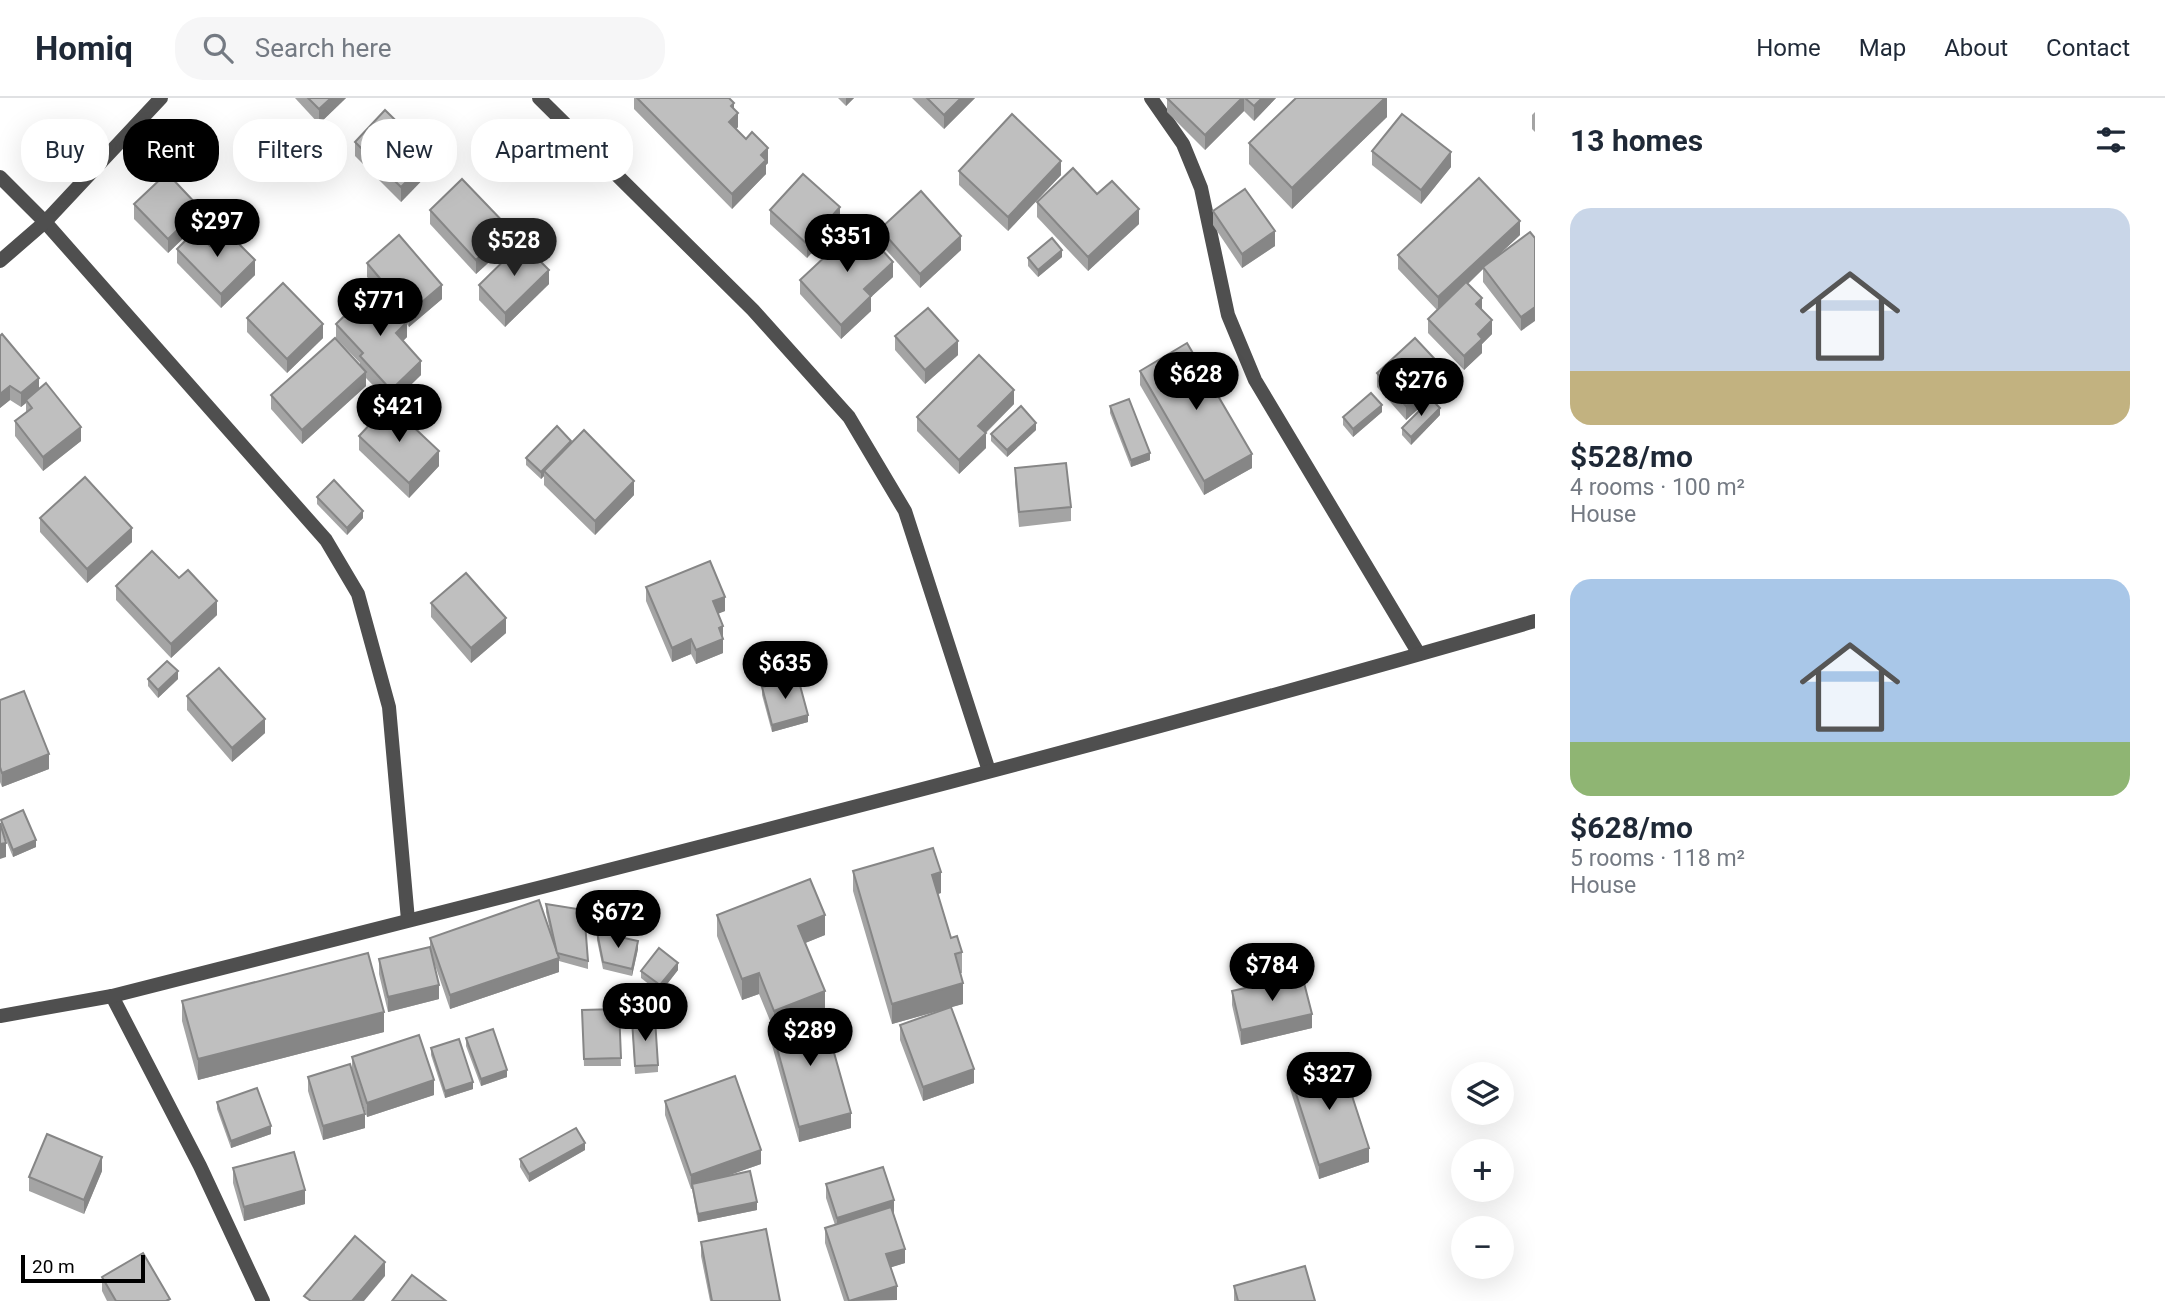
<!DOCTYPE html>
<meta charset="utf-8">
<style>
:root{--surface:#fff;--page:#f6f6f7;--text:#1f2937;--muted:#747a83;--line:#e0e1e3;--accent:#000}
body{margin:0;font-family:Roboto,sans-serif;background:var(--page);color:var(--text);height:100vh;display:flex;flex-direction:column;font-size:26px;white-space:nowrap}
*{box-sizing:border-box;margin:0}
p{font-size:23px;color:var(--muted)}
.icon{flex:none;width:38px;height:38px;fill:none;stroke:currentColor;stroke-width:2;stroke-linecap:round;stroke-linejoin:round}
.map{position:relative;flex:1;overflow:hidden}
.drawer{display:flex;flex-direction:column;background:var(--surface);width:630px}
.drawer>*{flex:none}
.hud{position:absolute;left:21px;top:21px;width:665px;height:63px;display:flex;gap:14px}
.fabs{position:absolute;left:1451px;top:964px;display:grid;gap:14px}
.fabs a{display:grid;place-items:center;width:63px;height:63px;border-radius:50%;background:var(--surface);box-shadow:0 7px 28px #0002;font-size:35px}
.scale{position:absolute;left:21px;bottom:18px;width:124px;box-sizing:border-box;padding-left:7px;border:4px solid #000;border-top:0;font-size:19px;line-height:24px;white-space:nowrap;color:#000;-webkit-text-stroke:5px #fff;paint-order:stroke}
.price{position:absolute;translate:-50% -60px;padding:0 16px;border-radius:24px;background:var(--accent);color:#fff;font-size:23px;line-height:46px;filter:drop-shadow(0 2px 4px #0008)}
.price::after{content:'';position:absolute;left:50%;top:42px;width:21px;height:16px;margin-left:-10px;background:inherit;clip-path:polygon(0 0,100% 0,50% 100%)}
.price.active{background:#222;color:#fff}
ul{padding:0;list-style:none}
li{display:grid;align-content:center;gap:14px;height:371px;padding:0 35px}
li span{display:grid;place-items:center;height:217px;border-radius:21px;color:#555}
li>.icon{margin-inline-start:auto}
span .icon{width:126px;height:126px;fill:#fffc;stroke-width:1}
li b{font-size:30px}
h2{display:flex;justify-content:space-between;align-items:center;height:84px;padding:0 35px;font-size:30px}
.tag{padding:0 24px;border-radius:28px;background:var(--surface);box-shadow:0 7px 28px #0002;font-size:24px;line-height:63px}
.tag.active{background:var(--accent);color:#fff}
header{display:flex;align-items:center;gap:42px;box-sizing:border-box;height:98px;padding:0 35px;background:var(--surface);border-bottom:2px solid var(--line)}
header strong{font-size:33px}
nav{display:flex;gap:38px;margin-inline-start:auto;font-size:24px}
.search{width:490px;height:63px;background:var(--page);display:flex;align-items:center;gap:18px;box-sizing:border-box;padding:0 24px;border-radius:28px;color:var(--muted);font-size:26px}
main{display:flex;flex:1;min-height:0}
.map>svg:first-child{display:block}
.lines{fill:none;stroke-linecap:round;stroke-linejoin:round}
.minor{stroke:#4f4f4f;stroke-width:14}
.wall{fill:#a4a4a4}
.shaded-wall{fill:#868686}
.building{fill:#bfbfbf;stroke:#868686;stroke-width:2}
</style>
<header>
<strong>Homiq</strong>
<div class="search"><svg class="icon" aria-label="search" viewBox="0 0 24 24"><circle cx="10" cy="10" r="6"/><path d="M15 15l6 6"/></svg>Search here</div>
<nav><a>Home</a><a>Map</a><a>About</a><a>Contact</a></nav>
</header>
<main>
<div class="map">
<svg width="1535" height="1203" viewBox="0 0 1535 1203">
<rect width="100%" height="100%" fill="#fff"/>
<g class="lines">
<g class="minor">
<path d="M539 0 753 212 849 319 905 413 989 673"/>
<path d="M1151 0 1183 46 1201 90 1228 217 1255 282 1419 556"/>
<path d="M0 79 45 124 326 442 358 496 389 609 408 822"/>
<path d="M0 163 45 124 161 0"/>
<path d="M112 898 200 1068 263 1203"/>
<path d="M0 918 112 898C587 777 1064 660 1535 523"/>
</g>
</g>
<g class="wall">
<path d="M295 0H346L319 26Z"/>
<path d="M634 0H729L734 11 738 29 736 31 768 65 766 67V76L732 111 634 11Z"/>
<path d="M838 0H854L846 8Z"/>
<path d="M912 0H975L944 31Z"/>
<path d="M1167 0H1276L1254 23 1244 13 1205 52 1167 14Z"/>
<path d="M1387 0V19L1292 111 1249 66V45Z"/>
<path d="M1535 14V34L1532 31V17Z"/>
<path d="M355 44 432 72 401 104 355 58Z"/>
<path d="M1372 53 1451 69 1421 106 1372 67Z"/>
<path d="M959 73 1061 77 1008 133 959 87Z"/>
<path d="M1097 96 1139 126 1088 173 1037 119V104Z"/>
<path d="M134 106 200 124 168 155 134 121Z"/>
<path d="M430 112 510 145 476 176 430 126Z"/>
<path d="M770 112 840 123 807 160 770 126Z"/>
<path d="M1213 113 1275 148 1242 170 1213 127Z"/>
<path d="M880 131 961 152 920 190 880 145Z"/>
<path d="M1530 134 1521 233 1483 184V171L1468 186 1482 212 1492 236 1482 246V255L1464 272 1428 235V221L1437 212 1398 171V157L1520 137 1495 160Z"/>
<path d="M210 148 255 177 221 210 177 165V151Z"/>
<path d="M1062 159 1038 179 1028 168V160Z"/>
<path d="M367 165 442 201 409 229 407 226V239L403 243 421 277 391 306 366 280V288L302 346 271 311V297L360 267V265L336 240V226L389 205 367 179Z"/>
<path d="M893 179 871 199V213L841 241 800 196V182Z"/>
<path d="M549 186 505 229 479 202V187Z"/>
<path d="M247 220 323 240 287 275 247 234Z"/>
<path d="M0 238 39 291 81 343 43 373 15 338V323L26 315V305L21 309 10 302 0 310Z"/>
<path d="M895 238 958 257 925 286 895 252Z"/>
<path d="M1140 273 1252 370 1204 397 1140 287Z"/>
<path d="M1377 275 1445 287 1406 322 1377 289Z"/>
<path d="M1014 306 986 335V350L959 376 917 333V319Z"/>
<path d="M1110 308 1150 362 1131 369 1110 315Z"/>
<path d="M1382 314 1353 339 1343 327V319Z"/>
<path d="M1440 317 1411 347 1402 337V330Z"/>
<path d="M1036 332 1007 359 991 343V336Z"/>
<path d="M359 338 439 368 409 400 359 352Z"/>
<path d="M571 345 634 397 595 437 544 387V378L541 381 526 367V360Z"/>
<path d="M1015 370 1071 409V423L1019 429 1015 384Z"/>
<path d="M317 399 363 420 347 437 317 406Z"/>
<path d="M40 420 132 444 87 485 40 434Z"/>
<path d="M179 480 217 517 171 560 116 502V488Z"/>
<path d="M646 489 725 513 718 515 723 528V555L696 566 691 556 672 564 646 503Z"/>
<path d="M431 505 506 535 471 565 431 519Z"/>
<path d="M148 581H178L158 600 148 588Z"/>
<path d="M762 589 808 624 772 634 762 597Z"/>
<path d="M187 598 265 635 232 664 187 612Z"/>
<path d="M0 602 49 671 2 689 0 684Z"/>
<path d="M1 722 36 749 13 759 1 730 6 759 1 729Z"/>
<path d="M853 773 941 795 937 796 951 840 962 854V875H960L963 906 951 909 974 985 923 1003 900 942V927L945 911 892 926 853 793Z"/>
<path d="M546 806 588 863V871L559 863V874L450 911 435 867 439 901 388 914 379 876V861L430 849V840L552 841 546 814Z"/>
<path d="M717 817 825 837 805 845 825 914H823L851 1030 799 1044 770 940 771 925 759 896 742 902 717 838Z"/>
<path d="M597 834 638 851 632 878 603 871 597 842Z"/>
<path d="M678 872 660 895 641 880V873Z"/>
<path d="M1232 893 1312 930 1241 947 1232 907Z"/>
<path d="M182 903 384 934 198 982 182 923Z"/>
<path d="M619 911 621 968H584L582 912Z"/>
<path d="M632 930 658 967V974L635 976Z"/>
<path d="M466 940 507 979 481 988 466 948Z"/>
<path d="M431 950 473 991 445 1000 431 957Z"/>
<path d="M352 959 434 997 367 1019 354 980 365 1030 323 1042 308 993V979L352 973Z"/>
<path d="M1290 977 1369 1064 1319 1081 1290 991Z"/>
<path d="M665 1003 761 1066 726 1078 757 1112 698 1124 692 1091H691L665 1017Z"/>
<path d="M217 1004 271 1036 231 1050 217 1011Z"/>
<path d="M585 1052 529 1084 520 1069V1061Z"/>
<path d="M233 1070 305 1106 244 1123 233 1085Z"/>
<path d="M102 1073 84 1116 29 1093V1079Z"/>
<path d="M826 1086 894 1117 905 1165 891 1169 897 1202 844 1203 825 1145V1130L835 1127 826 1100Z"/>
<path d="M701 1144 780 1203H710L701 1158Z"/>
<path d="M102 1179 170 1203H107L102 1193Z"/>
<path d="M1234 1188 1315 1203H1234Z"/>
</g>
<g class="shaded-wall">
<path d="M331 0H346L319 26V11Z"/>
<path d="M846 0H854L846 8Z"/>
<path d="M961 0H975L944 31V17Z"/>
<path d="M1242 0H1244V13L1205 52V37Z"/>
<path d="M1262 0H1276L1254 23V8Z"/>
<path d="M1385 0H1387V19L1292 111V90Z"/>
<path d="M734 5V19L738 15V29L729 38V24L731 8Z"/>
<path d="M768 50V65L766 67V76L732 111V96L761 57Z"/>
<path d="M1451 54V69L1421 106V92Z"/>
<path d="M432 58V72L401 104V89Z"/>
<path d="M1061 63V77L1008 133V119Z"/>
<path d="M840 109V123L807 160V146Z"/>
<path d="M200 110V124L168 155V141Z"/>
<path d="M1139 111V126L1088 173V159Z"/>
<path d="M1520 123V137L1484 171 1483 169V171L1438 214V199Z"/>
<path d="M510 131V145L476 176V162Z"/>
<path d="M1275 133V148L1242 170V156Z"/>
<path d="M961 138V152L920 190V176Z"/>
<path d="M1062 152V159L1038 179V172Z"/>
<path d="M255 162V177L221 210V196Z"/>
<path d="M893 164V179L871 199V213L841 241V227L864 191Z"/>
<path d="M549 172V186L505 229V215Z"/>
<path d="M442 187V201L409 229V215Z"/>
<path d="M1482 200V214L1476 206Z"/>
<path d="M1535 209V223L1521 233V219Z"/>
<path d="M1492 222V236L1482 246V255L1464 272V258L1478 236Z"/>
<path d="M407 224V239L396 250V235Z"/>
<path d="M323 226V240L287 275V261Z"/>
<path d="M958 243V257L925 286V272Z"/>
<path d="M421 263V277L391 306V292Z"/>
<path d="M1445 272V287L1406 322V308Z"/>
<path d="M366 274V288L302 346V332Z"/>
<path d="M39 280V294L26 302V305L21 309V295Z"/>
<path d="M10 288V302L0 310V296Z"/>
<path d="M1014 292V306L978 342V328Z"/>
<path d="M1382 307V314L1353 339V331Z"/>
<path d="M1440 310V317L1411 347V339Z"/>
<path d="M1036 325V332L1007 359V352Z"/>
<path d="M81 329V343L43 373V359Z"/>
<path d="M986 335V350L959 376V362Z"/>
<path d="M571 343V350L544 373V378L541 381V374Z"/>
<path d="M439 353V368L409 400V385Z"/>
<path d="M1150 355V362L1131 369V362Z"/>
<path d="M1252 356V370L1204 397V383Z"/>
<path d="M634 383V397L595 437V423Z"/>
<path d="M363 413V420L347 437V430Z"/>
<path d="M132 430V444L87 485V471Z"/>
<path d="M725 499V513L713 518V503Z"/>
<path d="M217 503V517L171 560V546Z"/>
<path d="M506 520V535L471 565V550Z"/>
<path d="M723 528V555L696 566V552L719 530Z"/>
<path d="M691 541V556L672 564V550Z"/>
<path d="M178 573V581L158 600V592Z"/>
<path d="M808 617V624L772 634V627Z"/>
<path d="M265 621V635L232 664V650Z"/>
<path d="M49 656V671L2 689V675Z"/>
<path d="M36 742V749L13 759V752Z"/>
<path d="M6 745V759L0 761V746Z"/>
<path d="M941 774V795L932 798V777Z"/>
<path d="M825 817V837L798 848V828Z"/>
<path d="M638 843V851L632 878V871Z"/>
<path d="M559 860V874L450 911V897Z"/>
<path d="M678 865V872L660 895V887Z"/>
<path d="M759 875V896L742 902V881Z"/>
<path d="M963 885V906L892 926V906Z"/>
<path d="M439 887V901L388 914V899Z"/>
<path d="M825 893V914L774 933V913Z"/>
<path d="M384 914V934L198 982V961Z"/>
<path d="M1312 916V930L1241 947V932Z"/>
<path d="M974 971V985L923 1003V989Z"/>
<path d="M507 972V979L481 988V981Z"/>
<path d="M434 982V997L367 1019V1005Z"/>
<path d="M473 984V991L445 1000V993Z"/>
<path d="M851 1015V1030L799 1044V1029Z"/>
<path d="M365 1016V1030L323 1042V1028Z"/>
<path d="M271 1028V1036L231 1050V1043Z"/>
<path d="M585 1045V1052L529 1084V1076Z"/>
<path d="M1369 1050V1064L1319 1081V1067Z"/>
<path d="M761 1052V1066L693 1090 692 1086 691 1091V1077Z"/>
<path d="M102 1059V1073L84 1116V1102Z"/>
<path d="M305 1092V1106L244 1123V1109Z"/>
<path d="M894 1102V1117L837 1134V1120Z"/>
<path d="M757 1104V1112L698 1124V1116Z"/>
<path d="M905 1151V1165L886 1171V1156Z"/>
<path d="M385 1164V1178L364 1203H352Z"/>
<path d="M897 1188V1202L849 1203Z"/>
</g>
<g class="building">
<path d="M308 0H331L319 11Z"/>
<path d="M637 0H729L734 5 731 8 738 15 729 24 746 41 752 34 768 50 761 57 766 62 732 96Z"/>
<path d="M927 0H961L944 17Z"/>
<path d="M1167 0H1242L1205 37Z"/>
<path d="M1245 0H1262L1254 8Z"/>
<path d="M1296 0H1385L1292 90 1249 45Z"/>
<path d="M385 12 432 58 401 89 355 44Z"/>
<path d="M1012 16 1061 63 1008 119 959 73Z"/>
<path d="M1402 16 1451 54 1421 92 1372 53Z"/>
<path d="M1073 70 1097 96 1112 83 1139 111 1088 159 1037 104Z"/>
<path d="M167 75 200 110 168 141 134 106Z"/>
<path d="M803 76 840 109 807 146 770 112Z"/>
<path d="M1479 80 1520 123 1438 199 1398 157Z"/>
<path d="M462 81 510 131 476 162 430 112Z"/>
<path d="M1245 91 1275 133 1242 156 1213 113Z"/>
<path d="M921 93 961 138 920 176 880 131Z"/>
<path d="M859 127 893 164 864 191 871 198 841 227 800 182Z"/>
<path d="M225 132 255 162 221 196 177 151 195 133 210 148Z"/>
<path d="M1530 134 1535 140V209L1521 219 1483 169Z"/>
<path d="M399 137 442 187 409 215 367 165Z"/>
<path d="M1052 140 1062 152 1038 172 1028 160Z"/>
<path d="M522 145 549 172 505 215 479 187Z"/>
<path d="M1466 184 1482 200 1476 206 1492 222 1478 236 1482 241 1464 258 1428 221Z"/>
<path d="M283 185 323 226 287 261 247 220Z"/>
<path d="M374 189 407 224 396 235 421 263 391 292 360 258 363 255 336 226Z"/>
<path d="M928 210 958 243 925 272 895 238Z"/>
<path d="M2 236 39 280 21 295 10 288 0 296V238Z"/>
<path d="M335 240 366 274 302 332 271 297Z"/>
<path d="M1415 240 1445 272 1406 308 1377 275Z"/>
<path d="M1187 245 1252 356 1204 383 1140 273Z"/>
<path d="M979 257 1014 292 978 328 986 335 959 362 917 319Z"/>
<path d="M46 285 81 329 43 359 15 323 32 310 26 302Z"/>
<path d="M1371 295 1382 307 1353 331 1343 319Z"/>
<path d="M1129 301 1150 355 1131 362 1110 308Z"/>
<path d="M1431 301 1440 310 1411 339 1402 330Z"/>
<path d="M389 306 439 353 409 385 359 338Z"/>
<path d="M1021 308 1036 325 1007 352 991 336Z"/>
<path d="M557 328 571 343 541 374 526 360Z"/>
<path d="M584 332 634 383 595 423 544 373Z"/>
<path d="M1066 365 1071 409 1019 414 1015 370Z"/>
<path d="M85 379 132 430 87 471 40 420Z"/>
<path d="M334 382 363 413 347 430 317 399Z"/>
<path d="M152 453 179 480 188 472 217 503 171 546 116 488Z"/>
<path d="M710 463 725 499 713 503 723 528 719 530 723 541 696 552 691 541 672 550 646 489Z"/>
<path d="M466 475 506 520 471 550 431 505Z"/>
<path d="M167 563 178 573 158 592 148 581Z"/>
<path d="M219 570 265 621 232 650 187 598Z"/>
<path d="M798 580 808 617 772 627 762 589Z"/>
<path d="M24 593 49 656 2 675 0 669V602Z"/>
<path d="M23 712 36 742 13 752 1 722Z"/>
<path d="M0 725 6 745 0 746Z"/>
<path d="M933 750 941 774 932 777 951 840 957 838 962 854 955 856 963 885 892 906 853 773Z"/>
<path d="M810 781 825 817 798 828 825 893 774 913 759 875 742 881 717 817Z"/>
<path d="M539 802 559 860 450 897 430 840Z"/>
<path d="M546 806 584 812 588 863 557 855Z"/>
<path d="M597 834 638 843 632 871 603 864Z"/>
<path d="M430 849 439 887 388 899 379 861Z"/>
<path d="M659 850 678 865 660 887 641 873Z"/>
<path d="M368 855 384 914 198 961 182 903Z"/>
<path d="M1302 877 1312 916 1241 932 1232 893Z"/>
<path d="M951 909 974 971 923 989 900 927Z"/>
<path d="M619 911 621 960 584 961 582 912Z"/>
<path d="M822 912 851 1015 799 1029 770 925Z"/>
<path d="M655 921 658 967 635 968 632 922Z"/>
<path d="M493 931 507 972 481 981 466 940Z"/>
<path d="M419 937 434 982 367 1005 352 959Z"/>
<path d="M459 941 473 984 445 993 431 950Z"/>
<path d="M1340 961 1369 1050 1319 1067 1290 977Z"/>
<path d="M350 966 365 1016 323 1028 308 979Z"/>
<path d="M735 978 761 1052 691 1077 665 1003Z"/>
<path d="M257 990 271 1028 231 1043 217 1004Z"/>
<path d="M576 1030 585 1045 529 1076 520 1061Z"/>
<path d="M47 1036 102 1059 84 1102 29 1079Z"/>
<path d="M294 1054 305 1092 244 1109 233 1070Z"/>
<path d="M883 1069 894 1102 837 1120 826 1086Z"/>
<path d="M750 1073 757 1104 698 1116 692 1086Z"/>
<path d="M891 1109 905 1151 886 1156 897 1188 849 1203 825 1130Z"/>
<path d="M766 1131 780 1203H712L701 1144Z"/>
<path d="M355 1138 385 1164 352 1203H311L304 1198Z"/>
<path d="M143 1155 170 1201 166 1203H116L102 1179Z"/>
<path d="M1305 1168 1315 1203H1238L1234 1188Z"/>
<path d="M412 1177 446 1203H392Z"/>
</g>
</svg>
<div class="fabs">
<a><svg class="icon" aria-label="layers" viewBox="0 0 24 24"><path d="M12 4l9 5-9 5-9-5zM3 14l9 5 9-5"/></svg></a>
<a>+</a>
<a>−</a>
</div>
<div class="scale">20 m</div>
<b class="price" style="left:217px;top:161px">$297</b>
<b class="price" style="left:847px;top:176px">$351</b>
<b class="price active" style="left:514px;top:180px">$528</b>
<b class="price" style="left:380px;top:240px">$771</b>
<b class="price" style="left:1196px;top:314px">$628</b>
<b class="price" style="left:1421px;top:320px">$276</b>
<b class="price" style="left:399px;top:346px">$421</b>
<b class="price" style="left:785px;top:603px">$635</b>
<b class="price" style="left:618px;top:852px">$672</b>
<b class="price" style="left:1272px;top:905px">$784</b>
<b class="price" style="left:645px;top:945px">$300</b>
<b class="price" style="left:810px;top:970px">$289</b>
<b class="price" style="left:1329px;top:1014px">$327</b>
<div class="hud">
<a class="tag">Buy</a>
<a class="tag active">Rent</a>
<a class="tag">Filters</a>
<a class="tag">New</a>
<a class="tag">Apartment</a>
</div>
</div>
<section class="drawer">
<h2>13 homes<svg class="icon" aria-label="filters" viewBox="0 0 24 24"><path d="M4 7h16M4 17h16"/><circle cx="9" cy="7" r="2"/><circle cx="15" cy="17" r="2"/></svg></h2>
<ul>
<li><span style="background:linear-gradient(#c9d6e8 75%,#c2b280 0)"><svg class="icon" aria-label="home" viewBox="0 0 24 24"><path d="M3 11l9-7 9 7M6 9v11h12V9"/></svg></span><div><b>$528/mo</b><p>4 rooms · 100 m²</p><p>House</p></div></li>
<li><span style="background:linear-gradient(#a9c7e8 75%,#8fb573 0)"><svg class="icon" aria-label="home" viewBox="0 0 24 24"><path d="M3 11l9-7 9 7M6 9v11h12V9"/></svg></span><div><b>$628/mo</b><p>5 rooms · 118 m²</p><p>House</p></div></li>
</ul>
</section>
</main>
